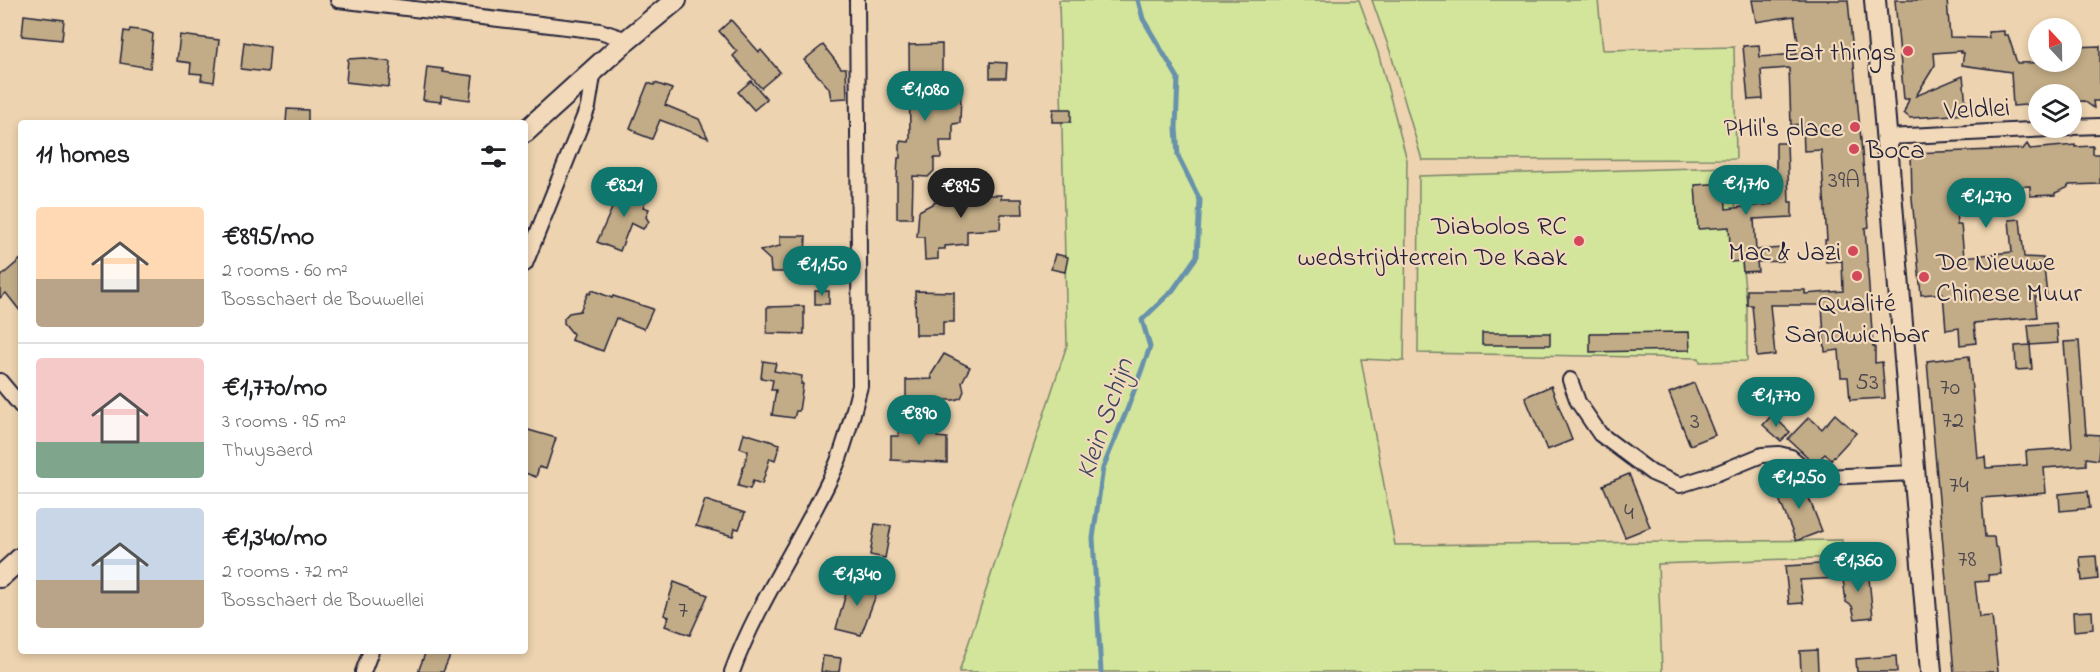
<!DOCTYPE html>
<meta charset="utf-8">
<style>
:root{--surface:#fff;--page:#f6f6f6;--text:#202124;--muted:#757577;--line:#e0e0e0;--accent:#0f766e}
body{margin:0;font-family:"Indie Flower",sans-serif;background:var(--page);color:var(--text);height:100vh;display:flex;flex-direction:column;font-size:22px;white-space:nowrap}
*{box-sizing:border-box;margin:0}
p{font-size:20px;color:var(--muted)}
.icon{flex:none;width:33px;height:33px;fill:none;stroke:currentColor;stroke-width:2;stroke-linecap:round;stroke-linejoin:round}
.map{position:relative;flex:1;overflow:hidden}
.details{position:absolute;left:18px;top:120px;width:510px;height:534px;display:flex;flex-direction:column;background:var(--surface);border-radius:6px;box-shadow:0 3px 9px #0003}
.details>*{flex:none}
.needle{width:39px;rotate:338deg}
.controls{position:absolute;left:2028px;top:18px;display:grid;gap:12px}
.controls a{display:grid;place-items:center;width:54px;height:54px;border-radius:50%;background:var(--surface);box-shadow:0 3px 9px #0003;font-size:30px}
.price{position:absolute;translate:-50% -51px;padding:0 14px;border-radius:21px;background:var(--accent);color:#fff;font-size:20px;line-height:39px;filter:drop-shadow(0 2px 3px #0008)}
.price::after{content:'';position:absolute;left:50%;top:36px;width:18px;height:14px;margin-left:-9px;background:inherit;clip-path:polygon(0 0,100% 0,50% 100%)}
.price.current{background:#222;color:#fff}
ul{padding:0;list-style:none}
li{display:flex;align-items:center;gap:18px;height:150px;padding:0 18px}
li+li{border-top:2px solid var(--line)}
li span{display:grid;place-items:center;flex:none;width:168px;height:120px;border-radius:6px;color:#555}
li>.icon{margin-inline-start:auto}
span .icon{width:72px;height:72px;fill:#fffc;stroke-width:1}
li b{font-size:26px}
h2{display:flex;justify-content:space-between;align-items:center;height:72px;padding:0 18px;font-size:26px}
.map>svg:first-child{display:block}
.green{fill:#d2e59a;stroke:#7a846a;stroke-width:1.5}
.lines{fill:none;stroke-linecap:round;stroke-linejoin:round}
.stream{stroke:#6791ac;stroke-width:5}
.building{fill:#c2ac87;stroke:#22223b;stroke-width:1.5}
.street-casing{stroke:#22223b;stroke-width:18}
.secondary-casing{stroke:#22223b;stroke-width:24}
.street{stroke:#f2d9ba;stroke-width:14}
.secondary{stroke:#f2d9ba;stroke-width:20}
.poi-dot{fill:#d1495b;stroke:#f2d9ba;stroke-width:2}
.labels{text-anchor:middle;stroke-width:4.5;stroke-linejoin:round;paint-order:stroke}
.number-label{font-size:24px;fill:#4a444e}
.poi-label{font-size:27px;fill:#22223b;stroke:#f2d9ba;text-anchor:end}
.street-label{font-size:27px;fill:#22223b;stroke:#f2d9ba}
.water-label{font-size:28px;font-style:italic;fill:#394761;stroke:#f2d9ba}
</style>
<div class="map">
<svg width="2100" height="672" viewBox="0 0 2100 672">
<rect width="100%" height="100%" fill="#edd3af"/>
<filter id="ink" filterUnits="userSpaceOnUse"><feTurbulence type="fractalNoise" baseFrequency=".0167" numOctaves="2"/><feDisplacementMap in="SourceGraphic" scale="12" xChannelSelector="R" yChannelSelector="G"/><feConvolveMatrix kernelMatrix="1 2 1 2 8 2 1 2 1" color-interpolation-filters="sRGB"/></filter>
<g filter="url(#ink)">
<g class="green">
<path d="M1059 0H1359L1378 52 1407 160 1404 361 1361 359 1395 545 1842 540 1841 557 1658 564 1662 672H959L1067 345Z"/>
<path d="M1372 0H1598L1603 50 1734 47 1736 159 1422 160 1390 51Z"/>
<path d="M1731 167 1747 305V361L1700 362 1699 358 1418 353 1419 176Z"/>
</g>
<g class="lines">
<path class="stream" d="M1101 672 1093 538 1103 468 1127 410 1150 347 1142 320 1173 290 1197 256 1200 200 1178 156 1176 128 1178 78 1143 19 1138 0"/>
</g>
<g class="building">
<path d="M1752 0H1848L1869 227 1865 228 1873 347 1875 346V363L1882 362 1885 398 1850 400 1848 377H1841L1839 350 1825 352 1822 305H1770L1775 355 1757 357 1752 305H1747V290H1805V294L1843 291 1842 261 1826 262 1825 240H1827L1821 150 1804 151 1803 124 1791 125 1789 68 1761 70 1763 99 1748 100 1743 46 1759 45 1760 57 1797 54 1795 42H1798L1794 16 1756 22Z"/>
<path d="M1895 0H1947L1950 37 1989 38 1988 32 2004 31V35H2008L2017 63 2072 62V47L2100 46V101H2093L2094 108 2084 101 2072 102V94H2038V104L2013 106 2011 72 1962 65 1964 53H1961V51L1934 53 1935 65 1916 96 1963 76 1967 114 1910 118 1904 113 1909 99H1904Z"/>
<path d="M24 15 64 20 62 40 22 36Z"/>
<path d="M731 20 759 52 761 50 780 72 761 88 733 56 737 52 719 31Z"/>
<path d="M130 29 146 31 153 34 150 68 120 63 124 31 129 32Z"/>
<path d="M180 35 219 40 214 82 201 80 202 74 190 73 191 63 177 61Z"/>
<path d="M244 42 270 47 268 72 241 69Z"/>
<path d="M942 44V90L961 92 960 123 953 124V141H940L941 158H934V171L928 177 913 176 912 218H897V177L898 158H900V141L909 142 910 138 909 45Z"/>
<path d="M823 45 841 68H846L847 98 831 99 829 88 804 60Z"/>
<path d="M364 58 391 62 389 87 346 82 348 59Z"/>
<path d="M990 62 1007 63 1006 78H990Z"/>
<path d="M427 67 443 69V72L473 76 470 100 441 96V102L423 100Z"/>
<path d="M751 81 767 99 754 110 738 92Z"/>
<path d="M648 83 654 85 655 83 672 89 665 105 699 119 708 138 660 120 652 139 636 133V131L630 128Z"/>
<path d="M287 109 308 110V123H286Z"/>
<path d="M1053 109H1071V122H1052Z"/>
<path d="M1776 143H1787L1789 202H1792V217L1754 219 1756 250 1782 248 1783 261 1757 262 1758 271 1743 272 1742 261 1731 262 1729 227 1698 229 1695 185 1725 183 1726 209 1772 204V200H1776Z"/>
<path d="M2027 144 2030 149 2075 145V147L2093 146V154H2100V184L2069 185 2067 188 2055 193V195L2030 196V186L1955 190 1957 225H1961L1964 257 2012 252 2009 220 2020 219 2024 257 2043 258 2047 296 2035 297 2037 317 1974 323 1976 343 1960 345 1959 328 1946 330 1943 293 1921 295 1912 198 1911 153 2023 149Z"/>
<path d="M622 186 647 197 643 207 649 209 646 217 649 222 643 229 631 223 620 251 597 242Z"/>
<path d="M956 191 958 195H1001V199H1022L1023 214H1001L1000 229 967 231V244L945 246V249H938V259L925 260 924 237H917L919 211Z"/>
<path d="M780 236H806L804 272H771L770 260 760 251 780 246Z"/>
<path d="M1055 254 1068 257 1065 272 1051 269Z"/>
<path d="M21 259V312L6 293 0 298V277Z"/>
<path d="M592 290 612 298 613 296 653 309 644 329 616 318 603 351 571 340 573 334 564 323V318L569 313 580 311 588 293 590 294Z"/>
<rect x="815" y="291" width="14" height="13"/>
<path d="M915 291 954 292V322H943V335H916Z"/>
<path d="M804 306V334L767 333V307Z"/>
<path d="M2056 323 2058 343 2030 345 2028 325Z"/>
<path d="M1689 332 1690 350 1590 352V333Z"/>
<rect x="1482" y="333" width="68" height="12"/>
<path d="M2079 341 2086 434 2100 435 2098 460 2086 458V465L2044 468 2046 493 1982 498 1985 537H1994L1995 547 1998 548 2001 574 1988 575 1989 581 1975 582 1979 617 1992 616 1998 672H1954L1927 361 1969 356 1978 458 1985 457 1986 468 2027 465 2026 451 2072 448 2064 342Z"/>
<path d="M2030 345 2032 369 2016 370 2015 346Z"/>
<path d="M944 354 970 367 962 382 964 391 961 398 954 400H906V380L932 379 931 375Z"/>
<path d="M763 361 776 363 774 371 802 376 801 384H803L799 411H796L794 418 772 415 776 390H771L773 380 761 378Z"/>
<path d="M1694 383 1715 435 1690 445 1669 393Z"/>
<path d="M1551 386 1572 440 1547 450 1525 397Z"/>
<path d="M1835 414 1856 433 1831 460 1825 454 1815 463 1813 462 1788 439 1809 417 1822 429Z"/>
<path d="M1772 415 1790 432 1781 441 1763 425Z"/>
<path d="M898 428 937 429V437L947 438V463L891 460V436H899Z"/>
<path d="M525 429 556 438 546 469 539 467 536 477 525 473Z"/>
<path d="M744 433 780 444 775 460 770 458 762 484 753 481 750 489 738 486 748 451 740 448Z"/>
<path d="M1629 474 1650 527 1625 537 1603 485Z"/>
<path d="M1801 478 1822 531 1796 541 1775 489Z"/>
<path d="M2088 491 2090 508 2060 511 2059 494Z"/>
<path d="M705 500 745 513 739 529 735 528 733 536 696 526Z"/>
<path d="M875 524 891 526 885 558 870 555Z"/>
<path d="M2096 556 2098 579 2082 581 2080 557Z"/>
<path d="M1838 563 1839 578 1800 580 1803 603 1789 604 1785 566Z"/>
<path d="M1868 569 1873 617 1855 619 1852 606 1846 602 1842 572Z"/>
<path d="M850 579 879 587 861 635 836 629Z"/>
<path d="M674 582 708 595 690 635 665 626 669 617 664 615Z"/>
<path d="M2092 611 2093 629 2074 631 2073 612Z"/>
<path d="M1817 650 1818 672H1801L1800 651Z"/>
<path d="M426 651H452L443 672H418Z"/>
<path d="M823 656 841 658 839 672H821Z"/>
<path d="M1896 656 1897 672H1857L1856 659Z"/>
</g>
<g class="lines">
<defs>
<g id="street">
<path d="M338 0 600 31 627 40"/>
<path d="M2072 127 2100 126"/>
<path d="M1887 137 2070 128"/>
<path d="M525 264 588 107 594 70"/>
<path d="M1570 380 1578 402 1600 434 1652 473 1680 485 1718 473 1762 455 1779 454 1791 457 1804 468 1825 477 1913 473"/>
<path d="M0 381 21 406"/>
<path d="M363 672 371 651"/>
<path d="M732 672C758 600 805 536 836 466 847 440 853 413 860 386L857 0"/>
</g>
<g id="secondary">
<path d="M1875 0 1931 672"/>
<path d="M525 132 620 46 676 0"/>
<path d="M0 577 21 558"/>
</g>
</defs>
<use href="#street" class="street-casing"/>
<use href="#secondary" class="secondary-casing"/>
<use href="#street" class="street"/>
<use href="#secondary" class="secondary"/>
</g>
</g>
<g class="poi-dot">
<circle cx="1908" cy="51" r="6"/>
<circle cx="1855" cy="127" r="6"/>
<circle cx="1854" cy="149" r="6"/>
<circle cx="1579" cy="241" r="6"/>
<circle cx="1853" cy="251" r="6"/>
<circle cx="1857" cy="276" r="6"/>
<circle cx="1924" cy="277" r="6"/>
</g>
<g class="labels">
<g class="number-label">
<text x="1844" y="187">39A</text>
<text x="1867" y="389">53</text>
<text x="1950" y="394">70</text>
<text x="1953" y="427">72</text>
<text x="1695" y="428">3</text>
<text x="1959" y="492">74</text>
<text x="1629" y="519">4</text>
<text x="1967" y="566">78</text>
<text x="683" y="617">7</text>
</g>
<g class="poi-label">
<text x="1896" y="60">Eat things</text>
<text x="1843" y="136">PHil's place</text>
<text x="1866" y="158" text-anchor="start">Boca</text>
<text x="1567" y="234">Diabolos RC<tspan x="1567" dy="31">wedstrijdterrein De Kaak</tspan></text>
<text x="1841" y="260">Mac &amp; Jazi</text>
<text x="1936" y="270" text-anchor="start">De Nieuwe<tspan x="1936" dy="31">Chinese Muur</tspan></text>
<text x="1857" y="311" text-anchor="middle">Qualité<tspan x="1857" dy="31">Sandwichbar</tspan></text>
</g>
<g class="street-label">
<text transform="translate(1977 108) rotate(-3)" y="9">Veldlei</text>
</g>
<g class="water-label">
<text transform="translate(1103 418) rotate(-71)" y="10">Klein Schijn</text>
</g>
</g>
</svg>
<div class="controls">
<a><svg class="needle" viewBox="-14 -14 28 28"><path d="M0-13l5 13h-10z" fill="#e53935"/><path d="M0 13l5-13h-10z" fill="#757577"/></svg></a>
<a><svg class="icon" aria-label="layers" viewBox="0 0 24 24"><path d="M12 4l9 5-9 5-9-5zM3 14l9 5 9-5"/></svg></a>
</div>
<b class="price" style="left:925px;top:122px">€1,080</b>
<b class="price" style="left:1746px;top:216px">€1,710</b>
<b class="price" style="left:624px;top:218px">€821</b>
<b class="price current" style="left:961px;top:219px">€895</b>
<b class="price" style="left:1986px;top:229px">€1,270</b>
<b class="price" style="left:822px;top:297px">€1,150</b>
<b class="price" style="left:1776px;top:428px">€1,770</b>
<b class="price" style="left:919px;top:446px">€890</b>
<b class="price" style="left:1799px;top:510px">€1,250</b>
<b class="price" style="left:1858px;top:593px">€1,360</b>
<b class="price" style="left:857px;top:607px">€1,340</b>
<section class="details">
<h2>11 homes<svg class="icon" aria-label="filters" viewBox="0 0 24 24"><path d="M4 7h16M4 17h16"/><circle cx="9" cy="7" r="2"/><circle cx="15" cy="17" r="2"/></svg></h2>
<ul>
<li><span style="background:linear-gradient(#ffd9b3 60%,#b9a48a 0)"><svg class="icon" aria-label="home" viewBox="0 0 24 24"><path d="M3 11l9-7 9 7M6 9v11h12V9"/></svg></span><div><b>€895/mo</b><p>2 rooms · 60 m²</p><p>Bosschaert de Bouwellei</p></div></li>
<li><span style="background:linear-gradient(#f6c9c9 70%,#7fa58c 0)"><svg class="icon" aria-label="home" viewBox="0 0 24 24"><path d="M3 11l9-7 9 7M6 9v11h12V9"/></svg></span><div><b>€1,770/mo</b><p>3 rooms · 95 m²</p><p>Thuysaerd</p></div></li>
<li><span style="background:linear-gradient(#c9d6e8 60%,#b9a48a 0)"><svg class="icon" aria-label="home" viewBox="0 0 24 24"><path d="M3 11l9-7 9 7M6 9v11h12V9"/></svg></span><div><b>€1,340/mo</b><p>2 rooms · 72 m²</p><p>Bosschaert de Bouwellei</p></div></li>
</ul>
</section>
</div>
